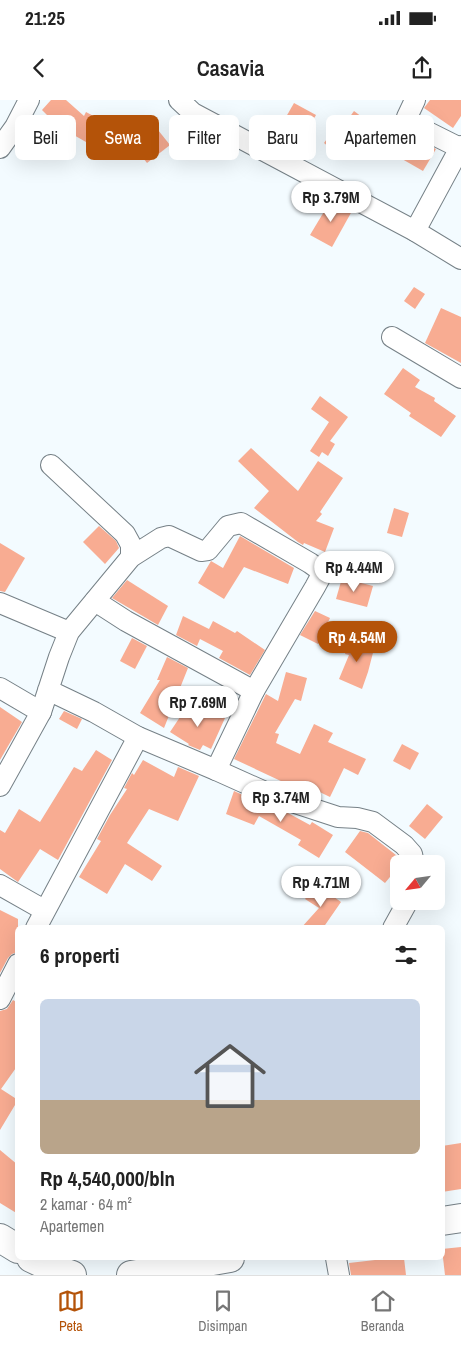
<!DOCTYPE html>
<html lang="id">
<meta charset="utf-8">
<style>
:root{--surface:#fff;--page:#f6f6f6;--text:#222;--muted:#767676;--line:#e0e0e0;--accent:#b45309}
body{margin:0;font-family:"Archivo Narrow",sans-serif;background:var(--page);color:var(--text);height:100vh;display:flex;flex-direction:column;font-size:19px;white-space:nowrap}
*{box-sizing:border-box;margin:0}
p{font-size:16px;color:var(--muted)}
.icon{flex:none;width:28px;height:28px;fill:none;stroke:currentColor;stroke-width:2;stroke-linecap:round;stroke-linejoin:round}
.map{position:relative;flex:1;overflow:hidden}
.panel{position:absolute;left:15px;top:825px;width:430px;height:335px;display:flex;flex-direction:column;background:var(--surface);border-radius:8px;box-shadow:0 5px 20px #0002}
.panel>*{flex:none}
.top-card{position:absolute;left:15px;top:15px;width:431px;height:45px;display:flex;gap:10px}
.needle{width:32px;rotate:241deg}
.controls{position:absolute;left:390px;top:755px;display:grid;gap:10px}
.controls a{display:grid;place-items:center;width:55px;height:55px;border-radius:8px;background:var(--surface);box-shadow:0 5px 20px #0002;font-size:25px}
.price{position:absolute;translate:-50% -42px;padding:0 11px;border-radius:18px;background:#fff;color:#222;font-size:16px;line-height:32px;filter:drop-shadow(0 1px 2px #0008)}
.price::after{content:'';position:absolute;left:50%;top:30px;width:15px;height:11px;margin-left:-8px;background:inherit;clip-path:polygon(0 0,100% 0,50% 100%)}
.price.selected{background:var(--accent);color:#fff}
ul{padding:0;list-style:none}
li{display:grid;align-content:center;gap:10px;height:265px;padding:0 25px}
li+li{border-top:1px solid var(--line)}
li span{display:grid;place-items:center;height:155px;border-radius:8px;color:#555}
li>.icon{margin-inline-start:auto}
span .icon{width:90px;height:90px;fill:#fffc;stroke-width:1}
li b{font-size:21px}
h2{display:flex;justify-content:space-between;align-items:center;height:60px;padding:0 25px;font-size:21px}
.chip{padding:0 18px;border-radius:8px;background:var(--surface);box-shadow:0 5px 20px #0002;font-size:18px;line-height:45px}
.chip.selected{background:var(--accent);color:#fff}
.status{display:flex;justify-content:space-between;align-items:center;height:35px;padding:0 25px;background:var(--surface);direction:ltr}
.status svg{height:14px;fill:currentColor}
header{display:flex;justify-content:space-between;align-items:center;height:65px;padding:0 25px;background:var(--surface);font-size:22px;font-weight:600}
.dock{display:flex;justify-content:space-around;align-items:center;height:70px;border-top:1px solid var(--line);background:var(--surface);font-size:14px;color:var(--muted)}
.dock a{display:grid;justify-items:center;gap:2px}
.dock .selected{color:var(--accent)}
.map>svg:first-child{display:block}
.building{fill:#f8ac92}
.lines{fill:none;stroke-linecap:round;stroke-linejoin:round}
.minor-casing{stroke:#768187;stroke-width:22}
.highway-casing{stroke:#768187;stroke-width:30}
.minor{stroke:#fff;stroke-width:20}
.highway{stroke:#fff;stroke-width:28}
</style>
<div class="status"><b>21:25</b><svg viewBox="0 0 49 12"><path d="M0 12V9h3v3zM5 12V6h3v6zM10 12V3h3v9zM15 12V0h3v12zM26 1h20v11H26zM47 4h2v5h-2z"/></svg></div>
<header><svg class="icon" aria-label="back" viewBox="0 0 24 24"><path d="M15 5l-7 7 7 7"/></svg>Casavia<svg class="icon" aria-label="share" viewBox="0 0 24 24"><path d="M12 15V3M7 8l5-5 5 5M5 13v7h14v-7"/></svg></header>
<div class="map">
<svg width="461" height="1175" viewBox="0 0 461 1175">
<rect width="100%" height="100%" fill="#f3fbff"/>
<g class="building">
<path d="M51 0H66L84 16 86 12 99 19 86 42 58 26 42 10Z"/>
<path d="M430 0H461V16L453 28 424 8Z"/>
<path d="M294 3 316 15 301 41H296L278 31Z"/>
<path d="M354 11 370 23 360 37 344 25Z"/>
<path d="M335 28 347 37 335 52 324 43Z"/>
<path d="M158 30 170 45 147 63 136 49Z"/>
<path d="M407 35 436 49 423 71 395 55Z"/>
<path d="M331 100 352 111 332 147 310 135Z"/>
<path d="M414 187 425 194 415 209 404 201Z"/>
<path d="M441 208 461 217V263L425 243Z"/>
<path d="M403 268 420 280 415 287 435 298 434 301 456 316 441 337 409 316 411 313 384 294Z"/>
<path d="M320 296 348 317 330 341 335 344 328 356 322 352 319 357 310 351 329 322 311 309Z"/>
<path d="M251 348 298 391 318 361 343 378 320 412 322 414 316 421 334 428 325 452 304 443 303 445 298 442 254 408 269 391 238 361Z"/>
<path d="M394 408 409 413 402 437 387 433Z"/>
<path d="M99 426 116 441 119 448 105 464 83 442Z"/>
<path d="M240 436 294 468 288 484 244 467 224 499 198 483 211 461 223 468Z"/>
<path d="M0 443 25 458 5 492 0 491Z"/>
<path d="M342 478 373 486 367 507 336 499Z"/>
<path d="M127 480 168 506 158 525 112 498Z"/>
<path d="M315 511 330 518 318 544 300 535Z"/>
<path d="M183 516 209 529 213 521 235 533 237 531 265 550 250 575 219 558 223 551 200 539 197 546 176 535Z"/>
<path d="M132 538 147 546 135 569 120 561Z"/>
<path d="M350 538 375 545 368 572 362 589 339 579 349 555 345 554Z"/>
<path d="M167 557 188 568 164 628 140 613 160 580H157Z"/>
<path d="M286 572 307 578 301 601 295 599 275 633 279 634 276 643 300 654 314 624 333 633 328 642 366 659 358 675 344 668 330 697 301 683 298 689 234 659 266 594 278 601Z"/>
<path d="M188 605 203 614 205 609 225 618 211 649 203 645 200 650 188 645 189 644 170 632Z"/>
<path d="M0 607 22 622 0 660Z"/>
<path d="M64 611 82 619 77 629 59 619Z"/>
<path d="M402 644 419 653 410 670 393 661Z"/>
<path d="M96 650 112 660 58 760 40 749 18 782 0 769V730L5 733 19 709 40 722 74 667 82 671Z"/>
<path d="M143 660 174 677 178 667 199 676 178 721 149 709 127 743 162 766 152 781 125 764 107 794 79 777 101 741 97 739 110 715 127 689 124 688 132 673 134 675Z"/>
<path d="M234 691 269 707 288 713 310 725 312 722 333 735 319 758 298 745 301 740 259 716 254 725 226 714Z"/>
<path d="M427 704 443 717 425 739 409 726Z"/>
<path d="M360 731 368 733 401 759 402 763 399 764V766L385 783 345 752Z"/>
<path d="M316 784 341 802 323 828H301L319 808 305 799Z"/>
<path d="M0 810 18 819V852L12 854 8 858 0 873Z"/>
<path d="M13 900 18 903V965L1 989 18 1000 0 1030V911L7 909Z"/>
<path d="M461 1043V1089L442 1092V1046Z"/>
<path d="M0 1050 18 1065V1114L0 1103Z"/>
<path d="M461 1147V1175H445L442 1149Z"/>
<path d="M375 1158H404L406 1175H351L349 1163 375 1160Z"/>
</g>
<g class="lines">
<defs>
<g id="minor">
<path d="M179 0 193 13 415 131 461 159"/>
<path d="M415 0 407 17 412 24 460 48"/>
<path d="M0 48 15 27 29 0"/>
<path d="M415 131 461 46"/>
<path d="M392 237 461 278"/>
<path d="M51 365 125 434 131 445V457"/>
<path d="M95 501 126 521 254 591"/>
<path d="M0 503 69 532"/>
<path d="M0 588 41 612 0 686"/>
<path d="M41 612 59 557 69 532 131 457 161 438 169 436 201 451 208 450 228 426 241 423 310 463 321 471V476L315 487 254 591 216 670 138 637 94 612 48 590"/>
<path d="M216 670 274 696 338 717 357 718 373 722 404 745 412 754 414 764"/>
<path d="M0 785 44 810"/>
<path d="M36 828 138 637"/>
<path d="M393 828 408 801"/>
<path d="M0 899 18 864"/>
<path d="M336 1158 339 1175"/>
</g>
<g id="highway">
<path d="M442 1121 461 1118"/>
<path d="M0 1138 18 1149"/>
<path d="M31 1158 52 1168 72 1175"/>
<path d="M131 1175 230 1158"/>
</g>
</defs>
<use href="#minor" class="minor-casing"/>
<use href="#highway" class="highway-casing"/>
<use href="#minor" class="minor"/>
<use href="#highway" class="highway"/>
</g>
</svg>
<div class="controls">
<a><svg class="needle" viewBox="-14 -14 28 28"><path d="M0-13l5 13h-10z" fill="#e53935"/><path d="M0 13l5-13h-10z" fill="#767676"/></svg></a>
</div>
<b class="price" style="left:331px;top:123px">Rp 3.79M</b>
<b class="price" style="left:354px;top:493px">Rp 4.44M</b>
<b class="price selected" style="left:357px;top:563px">Rp 4.54M</b>
<b class="price" style="left:198px;top:628px">Rp 7.69M</b>
<b class="price" style="left:281px;top:723px">Rp 3.74M</b>
<b class="price" style="left:321px;top:808px">Rp 4.71M</b>
<div class="top-card">
<a class="chip">Beli</a>
<a class="chip selected">Sewa</a>
<a class="chip">Filter</a>
<a class="chip">Baru</a>
<a class="chip">Apartemen</a>
</div>
<section class="panel">
<h2>6 properti<svg class="icon" aria-label="filters" viewBox="0 0 24 24"><path d="M4 7h16M4 17h16"/><circle cx="9" cy="7" r="2"/><circle cx="15" cy="17" r="2"/></svg></h2>
<ul>
<li><span style="background:linear-gradient(#c9d6e8 65%,#b9a48a 0)"><svg class="icon" aria-label="home" viewBox="0 0 24 24"><path d="M3 11l9-7 9 7M6 9v11h12V9"/></svg></span><div><b>Rp 4,540,000/bln</b><p>2 kamar · 64 m²</p><p>Apartemen</p></div></li>
</ul>
</section>
</div>
<nav class="dock">
<a class="selected"><svg class="icon" aria-label="map" viewBox="0 0 24 24"><path d="M3 6l6-2 6 2 6-2v14l-6 2-6-2-6 2zM9 4v14M15 6v14"/></svg>Peta</a>
<a><svg class="icon" aria-label="saved" viewBox="0 0 24 24"><path d="M7 4h10v16l-5-4-5 4z"/></svg>Disimpan</a>
<a><svg class="icon" aria-label="home" viewBox="0 0 24 24"><path d="M3 11l9-7 9 7M6 9v11h12V9"/></svg>Beranda</a>
</nav>
